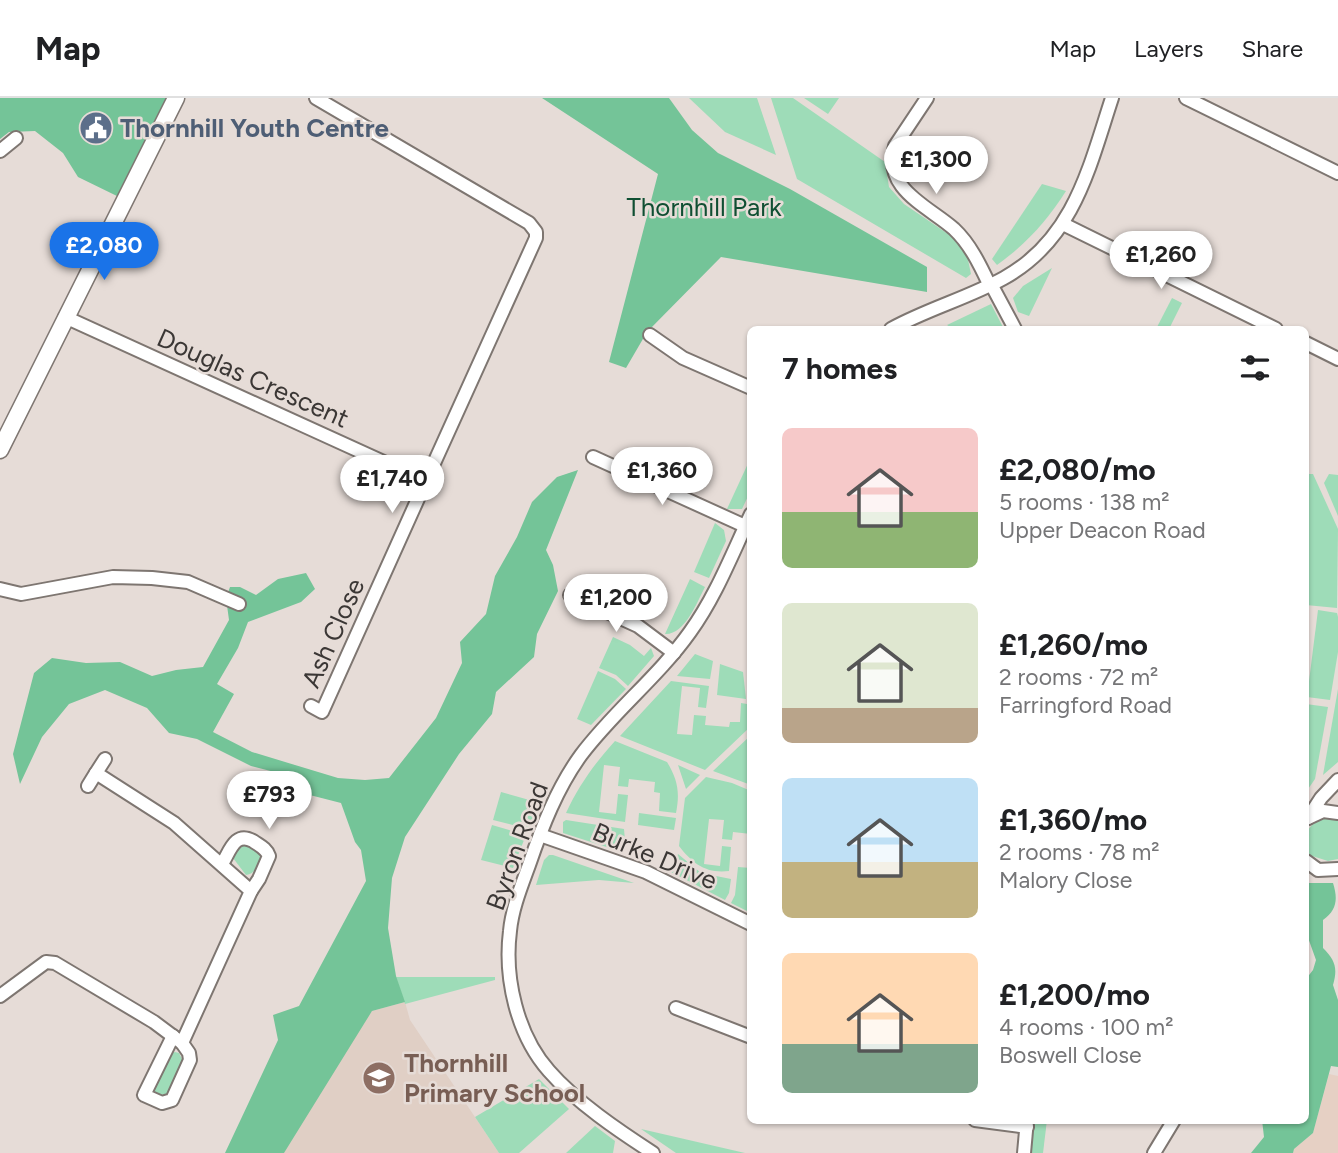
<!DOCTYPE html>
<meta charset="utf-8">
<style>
:root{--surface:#fff;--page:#f2f2f2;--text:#202124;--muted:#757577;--line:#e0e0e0;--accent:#1a73e8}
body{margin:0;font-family:Figtree,sans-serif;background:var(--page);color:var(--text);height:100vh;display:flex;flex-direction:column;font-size:26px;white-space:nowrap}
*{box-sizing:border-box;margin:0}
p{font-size:23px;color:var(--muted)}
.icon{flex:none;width:38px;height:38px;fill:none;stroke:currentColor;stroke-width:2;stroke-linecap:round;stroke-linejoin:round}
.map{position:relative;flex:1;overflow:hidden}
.side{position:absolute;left:747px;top:228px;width:562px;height:798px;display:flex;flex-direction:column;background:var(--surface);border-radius:10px;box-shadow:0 2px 5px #0004}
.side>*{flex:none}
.price{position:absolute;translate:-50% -60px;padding:0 16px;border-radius:24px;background:#fff;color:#222;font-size:23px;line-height:46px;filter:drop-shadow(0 2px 4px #0008)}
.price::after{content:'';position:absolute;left:50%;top:42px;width:21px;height:16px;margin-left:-10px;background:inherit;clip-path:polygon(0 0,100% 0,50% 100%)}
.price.selected{background:var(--accent);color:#fff}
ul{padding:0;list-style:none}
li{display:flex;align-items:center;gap:21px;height:175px;padding:0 35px}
li span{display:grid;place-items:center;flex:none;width:196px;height:140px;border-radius:10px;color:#555}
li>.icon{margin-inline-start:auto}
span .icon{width:84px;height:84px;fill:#fffc;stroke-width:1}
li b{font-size:30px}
h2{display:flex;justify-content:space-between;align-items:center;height:84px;padding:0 35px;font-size:30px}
header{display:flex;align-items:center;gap:42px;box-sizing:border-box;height:98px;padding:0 35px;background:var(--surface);border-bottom:2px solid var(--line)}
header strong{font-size:33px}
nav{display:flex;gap:38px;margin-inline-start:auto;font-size:24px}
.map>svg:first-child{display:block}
.commercial{fill:#e6d0c4}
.built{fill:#e0cfc5}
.green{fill:#9edcb8}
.forest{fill:#74c498}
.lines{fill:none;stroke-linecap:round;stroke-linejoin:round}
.minor-casing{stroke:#7e7671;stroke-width:16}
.tertiary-casing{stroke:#7e7671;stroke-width:19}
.minor{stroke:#fff;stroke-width:12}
.tertiary{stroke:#fff;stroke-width:16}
.labels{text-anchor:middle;stroke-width:5;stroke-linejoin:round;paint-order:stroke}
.service-label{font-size:26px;font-weight:bold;fill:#4e5e75;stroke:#e6dcd7;text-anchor:start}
.park-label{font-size:26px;fill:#0f4f32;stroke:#e6dcd7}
.street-label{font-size:26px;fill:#3b3735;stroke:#e6dcd7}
.education-label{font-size:26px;font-weight:bold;fill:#785e54;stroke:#e6dcd7;text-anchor:start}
</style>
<header>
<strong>Map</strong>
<nav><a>Map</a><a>Layers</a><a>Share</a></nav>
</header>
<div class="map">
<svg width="1338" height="1055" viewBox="0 0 1338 1055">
<rect width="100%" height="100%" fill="#e6dcd7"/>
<path class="commercial" d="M1329 976 1338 978V1055H1293L1294 1051 1313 1035Z"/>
<path class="built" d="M405 904 410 922 499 1055H259L372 913Z"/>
<g class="green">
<path d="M689 0H757L776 57 725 34Z"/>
<path d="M771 0H793L885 64 889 89 904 106 954 140 967 157 971 176 966 180 797 81Z"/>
<path d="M804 0H839L828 16Z"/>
<path d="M1042 86 1066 93C1047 123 1026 146 997 167L992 161Z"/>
<path d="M1052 170 1029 218 1018 214 1013 200 1023 188Z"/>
<path d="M1172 200 1182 205 1169 231H1156Z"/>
<path d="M991 206 1004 231H953L947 227Z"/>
<path d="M751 359V392L742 411H727Z"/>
<path d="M1308 376H1313L1338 431 1337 510 1306 507V406Z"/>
<path d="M1329 376 1338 377V418L1324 385Z"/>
<path d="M715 425 724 432 726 443 709 480 694 474Z"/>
<path d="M690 481 705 489C697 504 685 537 665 536Z"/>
<path d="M1318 512 1337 515 1338 519V554L1330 602 1307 599Z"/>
<path d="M613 539 630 547 644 558 651 550 654 558 628 588 616 577 599 570Z"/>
<path d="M695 556 713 563 710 581 677 578Z"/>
<path d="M720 566 743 574 746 601 717 597Z"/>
<path d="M598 573 615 581 626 591 591 627 577 621Z"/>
<path d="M671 583 709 588 706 610 698 609 700 590 682 588 677 636 692 637 694 617 706 618 705 627 729 629 730 624H740L741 605 747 606 750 629 705 672 620 638Z"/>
<path d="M1338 591V664L1323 677Z"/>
<path d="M1306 606 1328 609 1315 681 1306 694Z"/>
<path d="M751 637V687L713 673Z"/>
<path d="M615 643 667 664C678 682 680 695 676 715L659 713 660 695 654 694 655 684 629 681 628 689 618 688 620 669 604 667 599 714 616 716 618 696 628 697 625 724 566 715C579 687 595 665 615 643Z"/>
<path d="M678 667 700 677 686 691Z"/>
<path d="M706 679 732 685 751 693V736L733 734 732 742 722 741 724 722 709 721 704 766 720 768 722 748 731 749 729 773C706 776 692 765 679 748L685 700Z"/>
<path d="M501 694 540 705 529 731 493 722Z"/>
<path d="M639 715 676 720 674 732 638 727Z"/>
<path d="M1329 719 1338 722V761L1328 763 1309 757C1298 738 1310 723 1329 719Z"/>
<path d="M566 722 624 731 625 743 622 754 563 735V724Z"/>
<path d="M492 727 526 737 513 770 481 762Z"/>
<path d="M244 747 258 753 260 757C260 765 256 776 246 777L233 760 239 748Z"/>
<path d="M678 756 701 775 731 781 729 795 725 802 671 774Z"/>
<path d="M549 757H553L634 785 599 782 536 787 544 762Z"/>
<path d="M738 769 751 770V815L731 805 735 797Z"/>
<path d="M396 879H495V882L405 906Z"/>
<path d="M175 954 179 955 183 963 168 996 160 997 155 994V988L170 956Z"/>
<path d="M539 981 569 1011 519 1055H499L475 1019Z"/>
<path d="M1034 1022H1047L1043 1055H1031Z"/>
<path d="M595 1028 615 1043 613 1055H566Z"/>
<path d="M641 1031 745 1055H676Z"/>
</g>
<g class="forest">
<path d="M0 0H170L119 99 78 79 63 55 35 33 9 34 0 41Z"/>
<path d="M542 0H669L692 32 718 55 790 91 927 169V194L721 159 647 234 626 270 609 264 658 76Z"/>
<path d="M578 372 546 452 553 467 558 493 537 536 534 559 496 594 492 616 459 656 405 739 392 780 388 830 396 878 405 904 372 913 284 1055H225L278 942 273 917 299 908 366 783 361 752 355 744 341 705 302 695 290 678 251 668 197 641 169 635 147 610 105 592 69 606 42 639 20 686 13 656 34 575 52 560 86 565 120 564 152 578 176 572 203 569 229 522 226 500 230 489H240L256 497 278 481 306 475 315 491 301 504 248 524 238 550 217 586 234 596 213 634 252 654 338 680 365 682 389 680 436 620 462 565 460 544 486 516 495 478 517 439 532 404 557 379Z"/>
<path d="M1306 785H1333C1338 801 1337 812 1323 822V850C1335 862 1338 870 1333 887L1338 902V969L1331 968 1313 1035 1294 1051 1293 1055H1251L1264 1039 1262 1022H1306V881L1313 872 1316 862 1306 834Z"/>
</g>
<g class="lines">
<defs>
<g id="minor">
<path d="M927 0 895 48C882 91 928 108 954 131 970 146 980 167 989 186"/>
<path d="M1186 0 1338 75"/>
<path d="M0 53 16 40"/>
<path d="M1063 126 1276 231"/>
<path d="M991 186 1015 231"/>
<path d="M65 219 412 377 423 379 430 374 536 140V134L529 125 316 0"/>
<path d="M891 231C927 211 968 200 1004 180 1074 141 1089 70 1112 0"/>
<path d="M650 237 683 260 751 290"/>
<path d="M1306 245 1338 261"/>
<path d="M593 359 745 428"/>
<path d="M0 491 21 496 113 479 152 480 188 484 239 506"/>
<path d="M570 497 638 528 674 555"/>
<path d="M311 608 322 614 421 394 423 379"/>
<path d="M96 675 105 661"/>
<path d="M1308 720 1321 700 1338 682"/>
<path d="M1308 720 1323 713 1338 715"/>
<path d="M540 737 646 774 751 826"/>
<path d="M1306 763 1318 772 1338 771"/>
<path d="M222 766C230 753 235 733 253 743 260 748 266 750 269 758L259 781 251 793"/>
<path d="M0 898 46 864 55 865 154 924 182 945 251 793 174 725 96 675 88 688"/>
<path d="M676 910 751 939"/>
<path d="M173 938 144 997 162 1005 172 1002 190 962 189 955 182 945"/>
<path d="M975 1022 1027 1029"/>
<path d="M653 1055C619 1033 576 1004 549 973 517 937 504 880 510 833 512 811 521 789 529 767 542 729 557 690 581 657 614 613 658 579 690 534 716 498 732 456 751 416"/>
<path d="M1024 1055 1027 1022"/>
<path d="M1154 1055 1174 1022"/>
</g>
<path id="tertiary" d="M0 352 176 0"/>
</defs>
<use href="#minor" class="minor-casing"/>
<use href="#tertiary" class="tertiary-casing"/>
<use href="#minor" class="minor"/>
<use href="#tertiary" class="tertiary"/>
</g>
<defs>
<symbol id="civic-disc" viewBox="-11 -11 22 22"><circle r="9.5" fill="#5c6f8a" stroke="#e6dcd7"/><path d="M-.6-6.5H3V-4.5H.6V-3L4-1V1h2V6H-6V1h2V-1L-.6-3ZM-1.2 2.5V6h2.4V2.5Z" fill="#fff"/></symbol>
<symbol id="school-disc" viewBox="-11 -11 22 22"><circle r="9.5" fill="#8d6e63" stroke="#e6dcd7"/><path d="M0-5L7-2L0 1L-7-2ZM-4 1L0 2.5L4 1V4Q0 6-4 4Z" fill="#fff"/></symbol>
</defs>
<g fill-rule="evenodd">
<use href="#civic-disc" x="77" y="11" width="38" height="38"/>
<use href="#school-disc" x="360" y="961" width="38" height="38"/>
</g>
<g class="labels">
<g class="service-label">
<text x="120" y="39">Thornhill Youth Centre</text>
</g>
<g class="park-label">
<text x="704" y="118">Thornhill Park</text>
</g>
<g class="street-label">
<text transform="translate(253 280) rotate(24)" y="9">Douglas Crescent</text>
<text transform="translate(333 535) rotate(-66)" y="9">Ash Close</text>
<text transform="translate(517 748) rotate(-70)" y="9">Byron Road</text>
<text transform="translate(655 758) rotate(23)" y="9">Burke Drive</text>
</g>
<g class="education-label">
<text x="404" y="974">Thornhill<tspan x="404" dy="30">Primary School</tspan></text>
</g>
</g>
</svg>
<b class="price" style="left:936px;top:98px">£1,300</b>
<b class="price selected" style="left:104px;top:184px">£2,080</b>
<b class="price" style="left:1161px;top:193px">£1,260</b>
<b class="price" style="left:662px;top:409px">£1,360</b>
<b class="price" style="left:392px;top:417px">£1,740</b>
<b class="price" style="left:616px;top:536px">£1,200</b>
<b class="price" style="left:269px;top:733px">£793</b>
<section class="side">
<h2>7 homes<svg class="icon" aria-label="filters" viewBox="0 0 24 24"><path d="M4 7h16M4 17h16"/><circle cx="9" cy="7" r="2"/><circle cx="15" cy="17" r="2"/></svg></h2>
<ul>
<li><span style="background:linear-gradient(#f6c9c9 60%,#8fb573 0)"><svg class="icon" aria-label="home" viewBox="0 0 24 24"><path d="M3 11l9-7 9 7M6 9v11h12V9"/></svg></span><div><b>£2,080/mo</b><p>5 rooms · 138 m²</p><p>Upper Deacon Road</p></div></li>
<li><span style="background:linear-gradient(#dfe7d0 75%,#b9a48a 0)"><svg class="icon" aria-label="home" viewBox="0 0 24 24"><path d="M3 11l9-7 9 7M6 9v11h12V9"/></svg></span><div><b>£1,260/mo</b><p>2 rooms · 72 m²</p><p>Farringford Road</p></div></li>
<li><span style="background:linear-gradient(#bfe0f5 60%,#c2b280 0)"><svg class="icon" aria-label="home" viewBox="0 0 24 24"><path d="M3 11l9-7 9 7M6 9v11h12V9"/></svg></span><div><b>£1,360/mo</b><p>2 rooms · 78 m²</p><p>Malory Close</p></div></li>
<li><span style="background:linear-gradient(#ffd9b3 65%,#7fa58c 0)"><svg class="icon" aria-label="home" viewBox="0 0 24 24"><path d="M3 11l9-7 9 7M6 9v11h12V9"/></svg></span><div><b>£1,200/mo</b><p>4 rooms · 100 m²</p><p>Boswell Close</p></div></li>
</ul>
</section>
</div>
